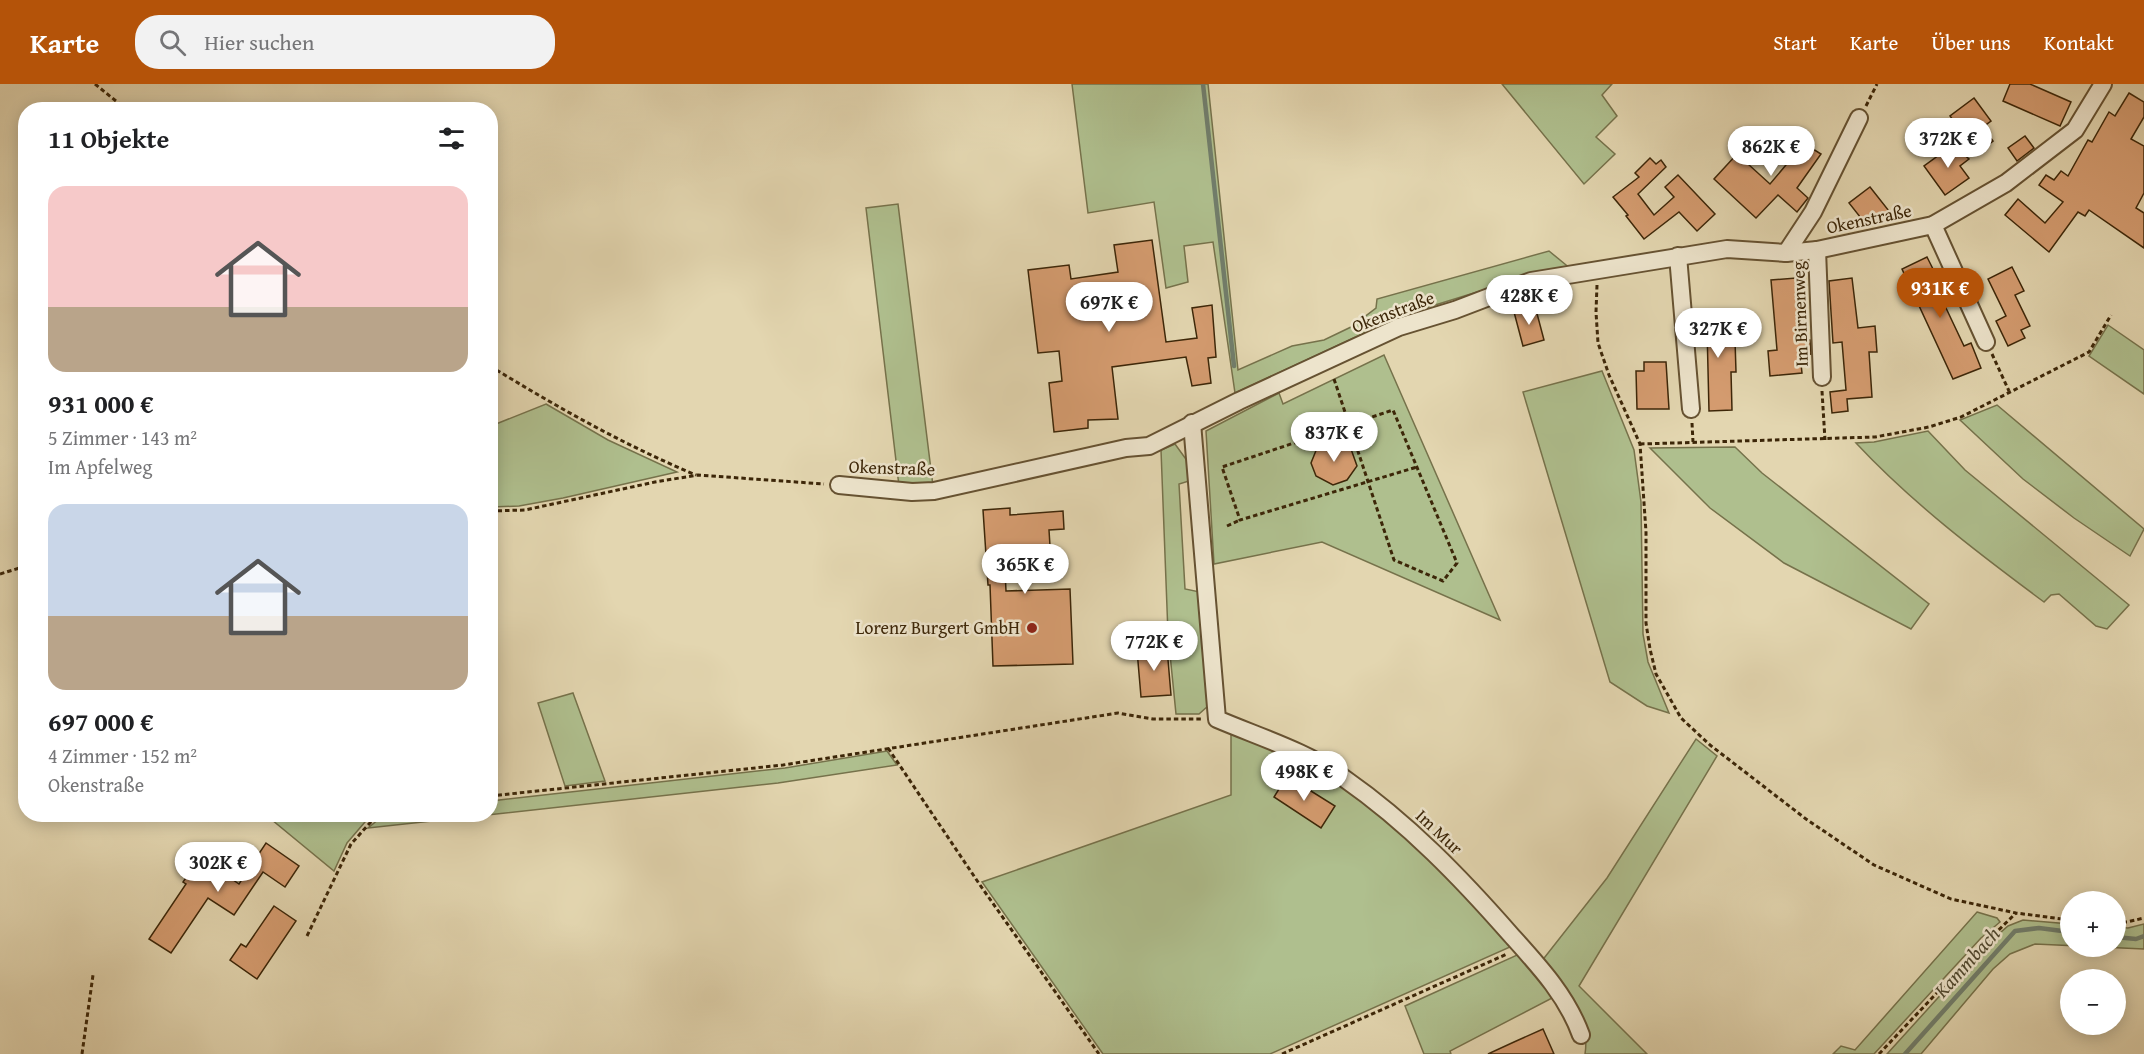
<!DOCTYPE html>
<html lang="de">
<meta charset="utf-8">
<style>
:root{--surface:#fff;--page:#f2f2f2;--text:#202124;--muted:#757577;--accent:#b45309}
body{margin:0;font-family:"Gentium Book Plus",serif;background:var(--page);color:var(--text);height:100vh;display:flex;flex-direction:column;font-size:22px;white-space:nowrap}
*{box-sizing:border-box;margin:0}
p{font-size:20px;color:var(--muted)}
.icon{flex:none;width:33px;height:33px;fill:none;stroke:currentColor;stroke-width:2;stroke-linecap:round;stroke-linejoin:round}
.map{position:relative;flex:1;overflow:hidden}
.panel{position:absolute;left:18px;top:18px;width:480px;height:720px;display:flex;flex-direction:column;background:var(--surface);border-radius:24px;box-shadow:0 3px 15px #0003}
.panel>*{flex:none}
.tools{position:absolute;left:2060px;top:807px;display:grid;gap:12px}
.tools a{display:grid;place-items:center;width:66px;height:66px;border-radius:50%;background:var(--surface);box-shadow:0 3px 15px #0003;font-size:30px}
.price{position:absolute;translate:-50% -51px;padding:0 14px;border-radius:21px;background:#fff;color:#222;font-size:20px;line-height:39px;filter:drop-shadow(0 2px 3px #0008)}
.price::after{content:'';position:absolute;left:50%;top:36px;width:18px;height:14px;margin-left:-9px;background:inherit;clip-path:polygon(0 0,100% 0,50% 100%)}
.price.selected{background:var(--accent);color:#fff}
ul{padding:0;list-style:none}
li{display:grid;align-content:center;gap:12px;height:318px;padding:0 30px}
li span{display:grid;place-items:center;height:186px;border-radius:18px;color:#555}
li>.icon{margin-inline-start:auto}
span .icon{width:108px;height:108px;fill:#fffc;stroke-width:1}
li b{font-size:26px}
h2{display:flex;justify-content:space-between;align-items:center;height:72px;padding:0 30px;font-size:26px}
header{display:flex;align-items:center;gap:36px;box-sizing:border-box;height:84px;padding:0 30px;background:var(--accent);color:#fff}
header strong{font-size:28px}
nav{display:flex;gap:33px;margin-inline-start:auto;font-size:21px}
.search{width:420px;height:54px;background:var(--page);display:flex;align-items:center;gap:15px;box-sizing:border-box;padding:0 21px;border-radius:24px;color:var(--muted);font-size:22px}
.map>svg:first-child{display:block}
.green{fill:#afbf8e;stroke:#76724b;stroke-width:1.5}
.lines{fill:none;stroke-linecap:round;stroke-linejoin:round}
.stream{stroke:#717e6c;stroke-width:4.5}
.building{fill:#d59c70;stroke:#3c2608;stroke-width:1.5}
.minor-casing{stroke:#665232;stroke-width:20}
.path{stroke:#3c2608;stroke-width:3;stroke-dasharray:4.5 3;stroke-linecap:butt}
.minor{stroke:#ede4cc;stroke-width:16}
.poi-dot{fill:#8f2418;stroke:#ede4cc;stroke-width:2}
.labels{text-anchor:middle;stroke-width:5;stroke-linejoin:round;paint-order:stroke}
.street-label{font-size:18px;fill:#3c2608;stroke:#ede4cc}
.poi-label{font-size:18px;fill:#3c2608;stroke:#ede4cc;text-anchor:end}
.water-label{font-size:20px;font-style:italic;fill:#524b32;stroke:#ede4cc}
</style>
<header>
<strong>Karte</strong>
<div class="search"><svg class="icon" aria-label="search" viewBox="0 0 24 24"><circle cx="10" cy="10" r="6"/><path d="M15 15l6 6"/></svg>Hier suchen</div>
<nav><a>Start</a><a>Karte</a><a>Über uns</a><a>Kontakt</a></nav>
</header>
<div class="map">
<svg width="2144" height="970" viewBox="0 0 2144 970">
<rect width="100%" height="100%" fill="#e3d6b0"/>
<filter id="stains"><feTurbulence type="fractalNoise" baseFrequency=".00333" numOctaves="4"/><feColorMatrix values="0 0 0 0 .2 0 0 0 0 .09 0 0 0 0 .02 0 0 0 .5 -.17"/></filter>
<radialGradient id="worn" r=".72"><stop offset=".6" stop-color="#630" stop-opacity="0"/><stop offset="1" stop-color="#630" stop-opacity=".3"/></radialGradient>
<g class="green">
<path d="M1072 0H1208L1238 286 1292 262 1324 256 1351 243 1376 224 1377 215 1549 167 1571 185 1490 204 1403 231 1235 309 1213 158 1184 162 1188 198 1166 204 1154 118 1088 129Z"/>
<path d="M1502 0H1612L1602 11 1617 32 1596 53 1615 70 1584 100Z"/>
<path d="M898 120 933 402H899L866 124Z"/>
<path d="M2108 241 2144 266V310L2089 272Z"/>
<path d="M1384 271 1500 536 1322 458 1214 480 1206 347 1279 309 1283 320Z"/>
<path d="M1602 287 1634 366 1641 418 1643 550 1648 578 1669 629 1647 622 1610 598 1523 308Z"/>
<path d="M546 320 608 356 677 388 563 414 519 422 491 423V342Z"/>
<path d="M1997 321 2144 445 2130 472 2074 434 2023 395 1960 336Z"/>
<path d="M1928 347 1965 386 2129 521 2107 545 2096 542 2059 510 2051 511 2044 518C1978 469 1912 419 1856 359L1874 358Z"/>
<path d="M1175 360 1188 378 1189 397 1179 400 1185 505 1200 508 1208 622 1199 630H1176L1168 550 1161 366Z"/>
<path d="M1735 363 1762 389 1929 520 1911 545 1784 479 1710 424 1650 364Z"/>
<path d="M573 609 605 697 565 702 538 619Z"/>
<path d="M1231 648 1302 677 1351 704 1464 804 1510 863 1270 970H1103L982 798 1231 711Z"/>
<path d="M1696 655 1717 672 1579 902 1647 970H1585C1591 932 1564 904 1541 878L1607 794Z"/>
<path d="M887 667 897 681 778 699 368 744 384 731 490 730 491 717 785 684Z"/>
<path d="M266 731H371L347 759 334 787Z"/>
<path d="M1977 828 1997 834 2000 838 1981 854 1874 970H1833L1841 962 1855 966Z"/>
<path d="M2023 836 2070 840V862H2115V843L2128 844 2144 840V865L2035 860 2010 870 1993 885 1921 970H1887L1985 862 2008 842Z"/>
<path d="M1517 871 1530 880 1556 912 1450 967 1451 970H1424L1405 922Z"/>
</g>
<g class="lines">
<g class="stream">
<path d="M1203 0 1234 282"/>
<path d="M2115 853 2136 855 2144 852"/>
<path d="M1905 970 2015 847 2039 844 2070 848"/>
</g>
</g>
<g class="building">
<path d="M2010 0H2030L2071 18 2060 42 2003 17Z"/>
<path d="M2129 9 2144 18V33L2131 55 2144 62V109L2136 124 2144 129V164L2089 126 2085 132 2078 128 2049 168 2005 131 2018 115 2045 139 2063 118 2039 101 2046 91 2054 96 2061 87 2068 92 2088 56 2092 58 2109 28 2115 32Z"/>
<path d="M1974 14 1991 37 1983 43 1993 57 1984 64 1964 51 1950 32Z"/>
<path d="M1788 43 1811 58 1808 62 1821 70 1797 104 1808 114 1797 128 1778 111 1756 134 1714 95 1737 70 1770 100 1791 75 1774 64Z"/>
<path d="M2025 52 2034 64 2017 77 2008 64Z"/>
<path d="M1953 61 1969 75 1960 82 1969 94 1945 111 1924 82Z"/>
<path d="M1650 74 1656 80 1661 76 1666 83 1638 110 1654 131 1674 113 1665 103 1678 91 1715 130 1697 147 1679 128 1644 155 1626 132 1628 131 1613 113 1639 93 1635 89Z"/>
<path d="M1870 103 1889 127 1868 143 1849 119Z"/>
<path d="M1152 156 1166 258 1197 254 1192 224 1212 221 1216 273 1208 274 1211 299 1192 302 1186 273 1112 283 1118 335 1088 336V344L1054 348 1049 299 1062 297 1059 267 1038 269 1028 186 1069 181 1071 195 1118 188 1114 161Z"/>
<path d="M1927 173 1942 203 1937 205 1964 262 1971 259 1981 284 1953 295 1902 185Z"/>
<path d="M2012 183 2024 207 2015 211 2030 242 2021 246 2025 254 2008 262 1996 237 2006 232 1988 195Z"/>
<path d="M1796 194 1804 256H1810L1811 270 1800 271 1802 289 1770 292 1768 267 1777 266 1771 196Z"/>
<path d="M1852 194 1858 244 1875 242 1877 268H1869L1872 313 1847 315 1848 327 1832 329 1830 308 1846 306 1842 258 1833 259 1829 197Z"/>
<path d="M1535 222 1544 256 1523 262 1514 228Z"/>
<path d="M1724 225 1726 256H1735L1736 288H1731L1732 326 1709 327 1707 244 1698 245 1697 226Z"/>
<path d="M1644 278H1666L1669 325H1637L1636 287H1644Z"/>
<path d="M1335 358 1351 365 1357 382 1347 396 1333 401 1316 392 1311 379 1317 364Z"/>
<path d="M1010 424V431L1063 427 1064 445 1049 446 1050 462 1004 465 1006 507 1070 505 1073 580 993 582 990 501H988L983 426Z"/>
<path d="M1167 564 1171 611 1141 613 1137 566Z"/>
<path d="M1287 692 1335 722 1321 744 1274 713Z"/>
<path d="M266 759 299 782 285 803 263 788 234 831 208 814 171 869 149 855 186 800 183 798 200 773 239 800Z"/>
<path d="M274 822 296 837 257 895 230 876 241 860 246 863Z"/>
<path d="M1543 945 1554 970H1488L1514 958Z"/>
</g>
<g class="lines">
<defs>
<g id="minor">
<path d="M1933 141 1986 258"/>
<path d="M1817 166 1822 293"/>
<path d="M1786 169 1813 128 1859 34"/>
<path d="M1678 172 1691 325"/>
<path d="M1192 339 1217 635C1259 653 1308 668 1345 695 1408 739 1461 794 1511 851 1539 882 1567 912 1581 951"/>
<path d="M839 401 912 408 934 407 1126 364 1149 362 1239 317 1399 243 1455 226 1531 197 1727 165 1786 169 1817 166 1933 141 2006 99 2075 46 2103 0"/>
</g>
</defs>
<use href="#minor" class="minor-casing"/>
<g class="path">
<path d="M95 0 127 26"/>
<path d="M1866 22 1877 0"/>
<path d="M1597 201 1596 228 1598 259 1609 291 1640 360 1646 448V539L1650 565 1656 590 1681 634 1710 661 1806 735 1874 781 1951 815 2016 829 2070 836"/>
<path d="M1992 270 2009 307"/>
<path d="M490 282C557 323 624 361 696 391"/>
<path d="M1334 295C1354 355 1374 416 1394 476L1443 497 1457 479 1393 326 1222 383 1240 436 1417 383"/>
<path d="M1822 307 1825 356"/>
<path d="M1692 339 1693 358"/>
<path d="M1640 360 1875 353 1929 343 1961 333 2089 268 2111 231"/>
<path d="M490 427 525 426 655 398 698 391 824 400"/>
<path d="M1227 442 1240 436"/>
<path d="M0 490 26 482"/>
<path d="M888 664 980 801 1099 970"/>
<path d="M490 712 783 681 1118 629 1153 635H1202"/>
<path d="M2115 838H2127L2144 834"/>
<path d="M307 852 351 760 378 730"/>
<path d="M82 970 93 891"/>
<path d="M1282 970 1507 870"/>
<path d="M1879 970 1968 876 2016 829"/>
</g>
<use href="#minor" class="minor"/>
</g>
<circle class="poi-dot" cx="1032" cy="544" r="6"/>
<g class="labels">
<g class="street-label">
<text transform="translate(1869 135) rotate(-12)" y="6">Okenstraße</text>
<text transform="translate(1393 228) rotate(-21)" y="6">Okenstraße</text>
<text transform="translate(1800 230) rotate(-92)" y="6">Im Birnenweg</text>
<text transform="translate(892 384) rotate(2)" y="6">Okenstraße</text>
<text transform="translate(1439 748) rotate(43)" y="6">Im Mur</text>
</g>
<g class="poi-label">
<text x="1020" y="550">Lorenz Burgert GmbH</text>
</g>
<g class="water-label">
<text transform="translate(1967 878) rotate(-48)" y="7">Kammbach</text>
</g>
</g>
<rect width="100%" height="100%" filter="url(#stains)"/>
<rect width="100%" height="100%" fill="url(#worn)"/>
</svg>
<div class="tools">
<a>+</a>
<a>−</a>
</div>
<b class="price" style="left:1948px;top:85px">372K €</b>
<b class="price" style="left:1771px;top:93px">862K €</b>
<b class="price selected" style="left:1940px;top:235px">931K €</b>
<b class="price" style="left:1529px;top:242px">428K €</b>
<b class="price" style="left:1109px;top:249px">697K €</b>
<b class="price" style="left:1718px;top:275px">327K €</b>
<b class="price" style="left:1334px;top:379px">837K €</b>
<b class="price" style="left:1025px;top:511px">365K €</b>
<b class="price" style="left:1154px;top:588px">772K €</b>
<b class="price" style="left:1304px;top:718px">498K €</b>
<b class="price" style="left:218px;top:809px">302K €</b>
<section class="panel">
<h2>11 Objekte<svg class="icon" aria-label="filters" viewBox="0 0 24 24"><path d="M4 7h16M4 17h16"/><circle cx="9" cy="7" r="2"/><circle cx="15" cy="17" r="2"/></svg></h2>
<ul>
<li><span style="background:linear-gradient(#f6c9c9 65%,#b9a48a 0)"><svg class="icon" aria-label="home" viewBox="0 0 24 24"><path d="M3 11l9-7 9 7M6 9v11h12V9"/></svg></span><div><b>931 000 €</b><p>5 Zimmer · 143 m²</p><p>Im Apfelweg</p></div></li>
<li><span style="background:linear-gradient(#c9d6e8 60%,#b9a48a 0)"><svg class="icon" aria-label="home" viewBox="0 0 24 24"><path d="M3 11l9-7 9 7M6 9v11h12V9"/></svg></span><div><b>697 000 €</b><p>4 Zimmer · 152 m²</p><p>Okenstraße</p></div></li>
</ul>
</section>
</div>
